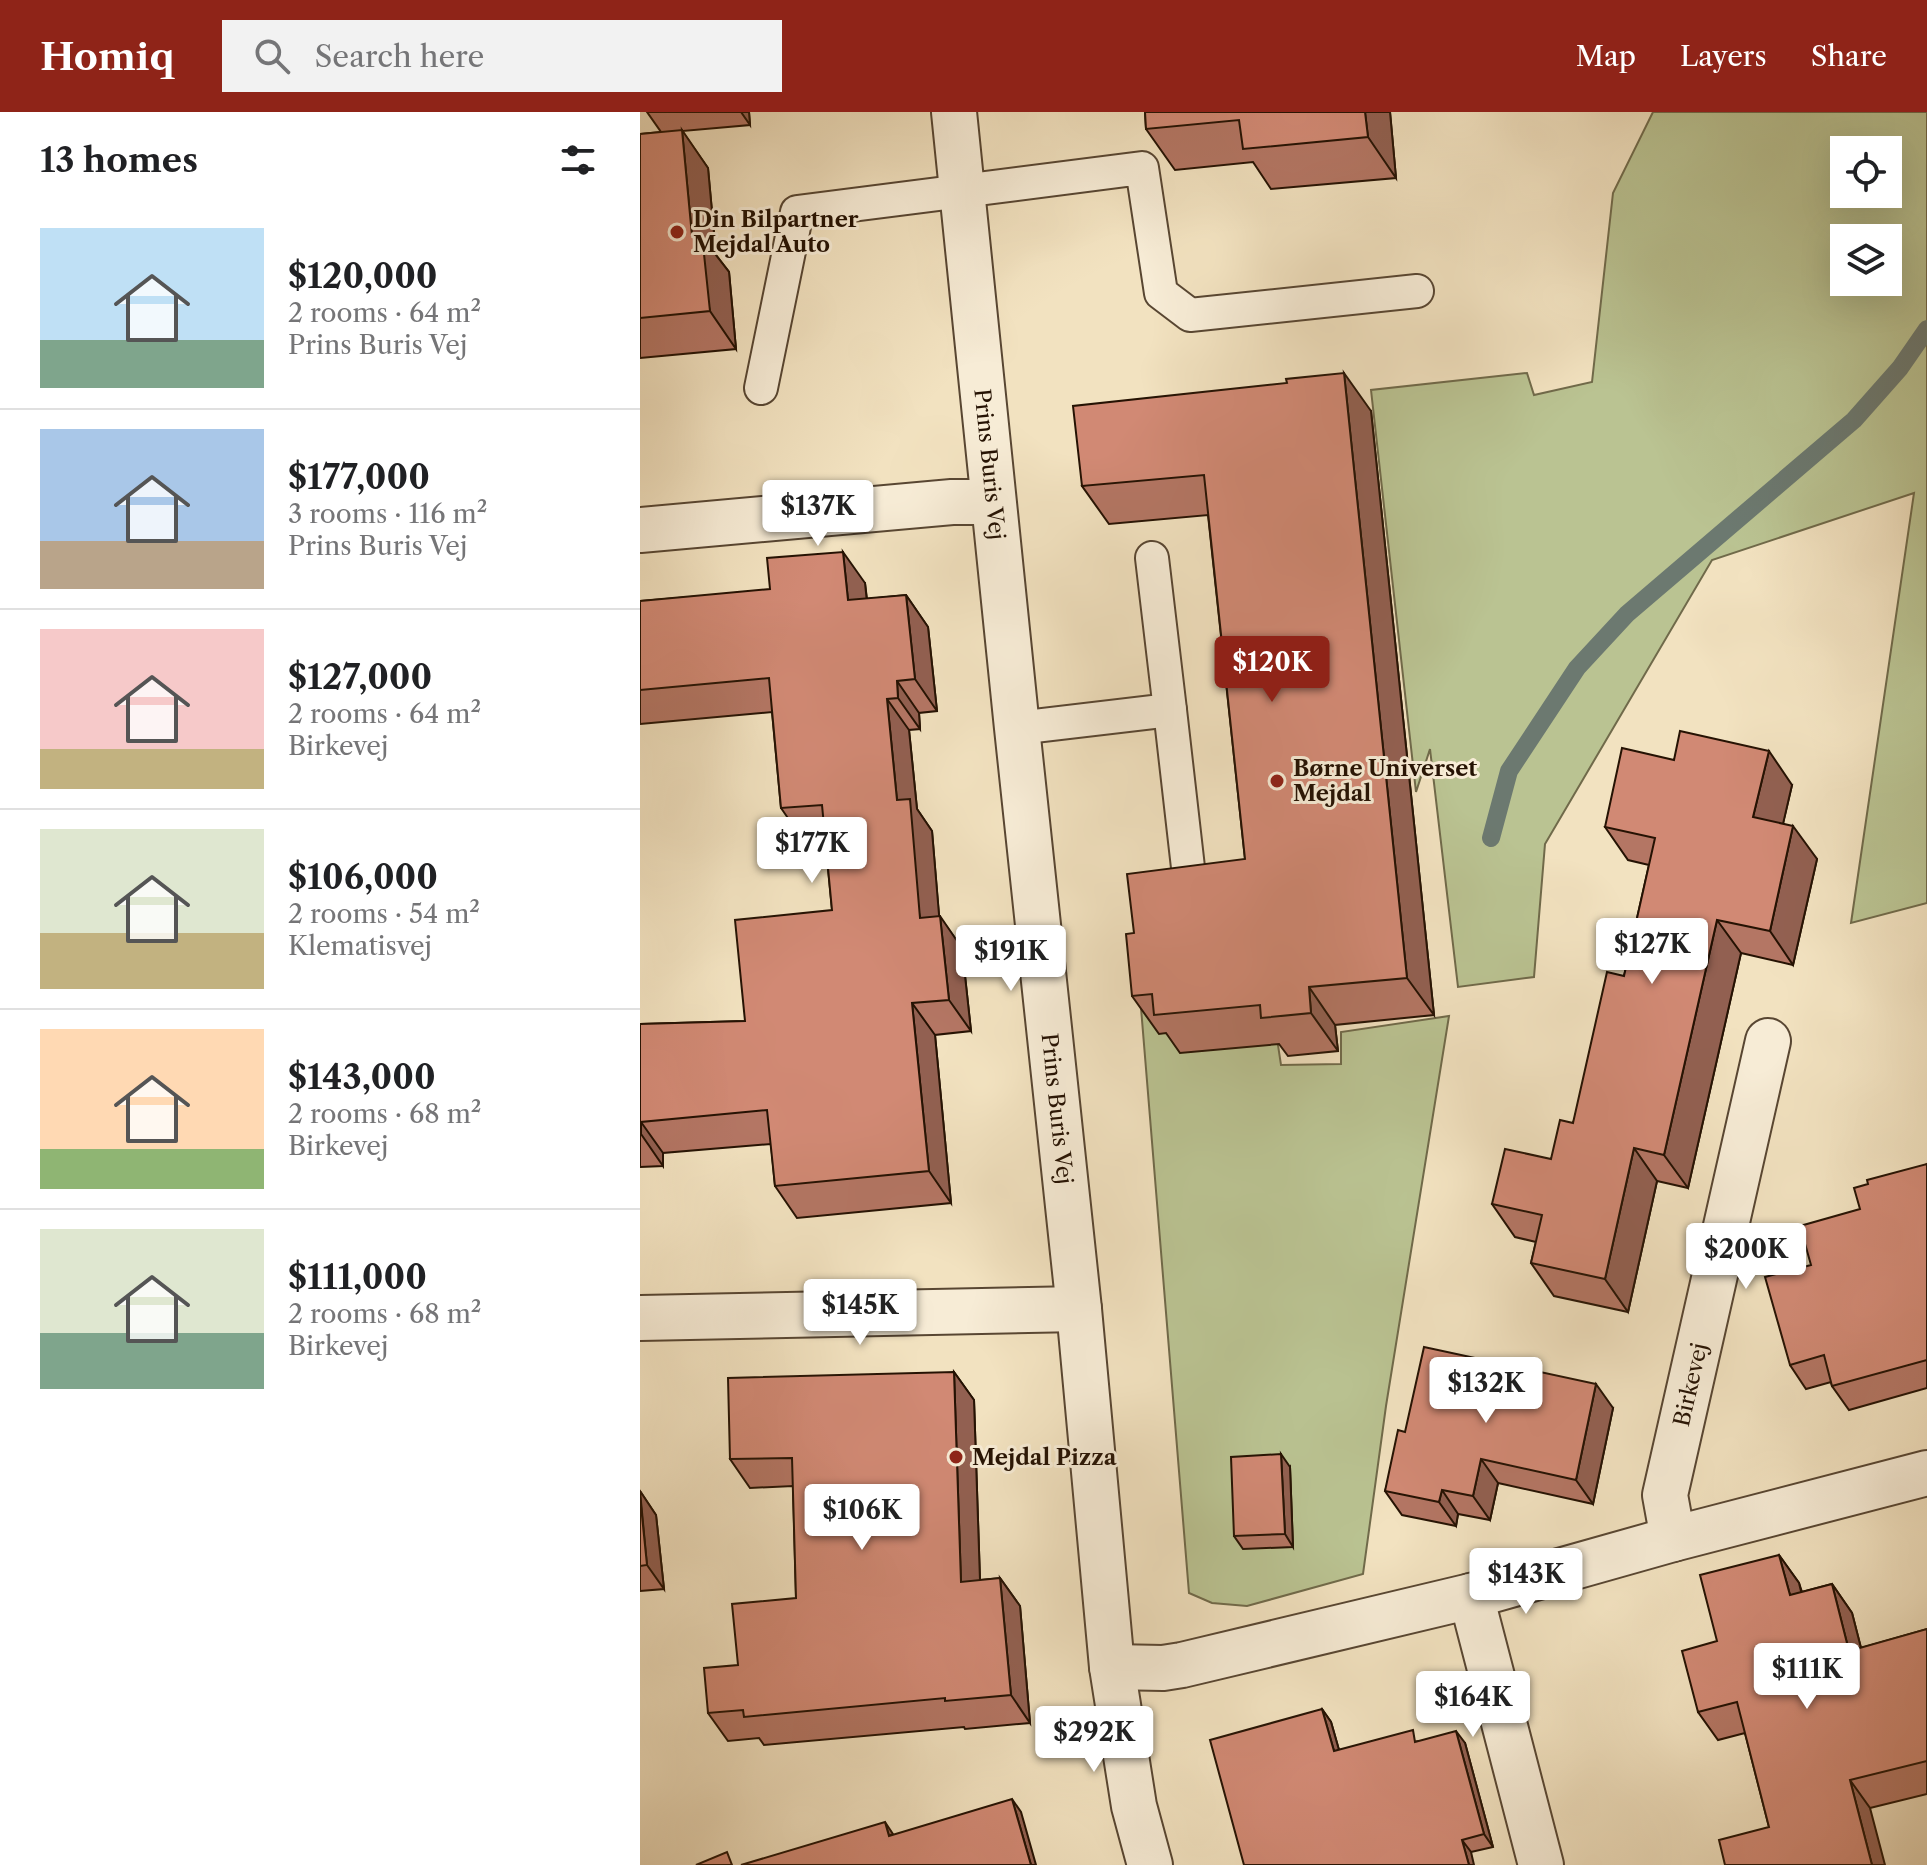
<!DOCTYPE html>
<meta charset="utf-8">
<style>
:root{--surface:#fff;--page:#f2f2f2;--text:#202124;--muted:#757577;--line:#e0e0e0;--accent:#8f2418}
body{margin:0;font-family:"Libre Caslon Text",serif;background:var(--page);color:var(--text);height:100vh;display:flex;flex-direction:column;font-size:30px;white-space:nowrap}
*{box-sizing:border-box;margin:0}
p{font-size:26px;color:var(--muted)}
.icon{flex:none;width:44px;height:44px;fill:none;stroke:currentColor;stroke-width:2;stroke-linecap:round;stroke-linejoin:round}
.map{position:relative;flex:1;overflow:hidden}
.side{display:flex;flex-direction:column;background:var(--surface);width:640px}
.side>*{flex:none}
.fabs{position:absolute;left:1190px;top:24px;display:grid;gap:16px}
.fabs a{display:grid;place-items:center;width:72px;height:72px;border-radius:0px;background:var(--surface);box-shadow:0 8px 32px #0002;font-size:40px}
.price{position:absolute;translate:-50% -68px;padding:0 18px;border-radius:8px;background:#fff;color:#222;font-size:26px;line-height:52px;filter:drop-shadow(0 2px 4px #0008)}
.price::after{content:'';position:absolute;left:50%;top:48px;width:24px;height:18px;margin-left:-12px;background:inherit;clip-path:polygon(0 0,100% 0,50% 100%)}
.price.on{background:var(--accent);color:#fff}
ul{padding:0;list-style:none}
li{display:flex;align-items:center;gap:24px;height:200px;padding:0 40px}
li+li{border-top:2px solid var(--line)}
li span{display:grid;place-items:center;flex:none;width:224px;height:160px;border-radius:0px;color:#555}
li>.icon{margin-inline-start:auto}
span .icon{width:96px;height:96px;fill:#fffc;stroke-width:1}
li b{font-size:34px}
h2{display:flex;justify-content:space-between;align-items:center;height:96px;padding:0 40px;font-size:34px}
header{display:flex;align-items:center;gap:48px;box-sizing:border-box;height:112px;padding:0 40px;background:var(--accent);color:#fff}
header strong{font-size:38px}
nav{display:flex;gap:44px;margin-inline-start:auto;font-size:28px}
.search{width:560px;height:72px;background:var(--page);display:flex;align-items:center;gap:20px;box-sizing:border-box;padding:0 28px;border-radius:0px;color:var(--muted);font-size:30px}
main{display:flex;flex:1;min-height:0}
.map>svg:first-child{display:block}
.green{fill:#bac392;stroke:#706a4a;stroke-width:2;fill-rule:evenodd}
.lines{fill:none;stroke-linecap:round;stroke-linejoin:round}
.stream{stroke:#6c7970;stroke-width:18}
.service-casing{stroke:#584632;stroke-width:36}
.minor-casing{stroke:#584632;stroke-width:48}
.tertiary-casing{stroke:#584632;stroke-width:48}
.service{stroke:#f7ecd6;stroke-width:32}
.minor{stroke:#f7ecd6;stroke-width:44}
.tertiary{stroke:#f7ecd6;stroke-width:44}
.wall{fill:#b47664;stroke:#251203;stroke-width:2}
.shaded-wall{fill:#926051;stroke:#251203;stroke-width:2}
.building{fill:#d18974;stroke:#251203;stroke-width:2}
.poi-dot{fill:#8f2418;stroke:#f7ecd6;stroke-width:3}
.labels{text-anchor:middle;stroke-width:6;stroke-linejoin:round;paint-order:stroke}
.poi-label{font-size:22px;font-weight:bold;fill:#251203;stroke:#f7ecd6;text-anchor:start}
.street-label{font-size:22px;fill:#251203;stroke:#f7ecd6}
</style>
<header>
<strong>Homiq</strong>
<div class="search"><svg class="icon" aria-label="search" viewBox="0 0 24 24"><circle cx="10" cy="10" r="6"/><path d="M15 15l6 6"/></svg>Search here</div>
<nav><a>Map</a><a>Layers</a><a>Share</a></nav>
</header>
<main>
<section class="side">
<h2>13 homes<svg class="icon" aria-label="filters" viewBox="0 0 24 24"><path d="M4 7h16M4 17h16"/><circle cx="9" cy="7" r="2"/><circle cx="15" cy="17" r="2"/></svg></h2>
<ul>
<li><span style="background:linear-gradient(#bfe0f5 70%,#7fa58c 0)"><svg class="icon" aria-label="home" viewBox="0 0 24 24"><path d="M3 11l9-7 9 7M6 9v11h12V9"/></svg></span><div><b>$120,000</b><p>2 rooms · 64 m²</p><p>Prins Buris Vej</p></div></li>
<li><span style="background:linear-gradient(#a9c7e8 70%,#b9a48a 0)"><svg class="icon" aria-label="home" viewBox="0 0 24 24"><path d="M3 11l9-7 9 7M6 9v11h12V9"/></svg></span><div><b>$177,000</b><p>3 rooms · 116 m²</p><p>Prins Buris Vej</p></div></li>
<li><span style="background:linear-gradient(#f6c9c9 75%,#c2b280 0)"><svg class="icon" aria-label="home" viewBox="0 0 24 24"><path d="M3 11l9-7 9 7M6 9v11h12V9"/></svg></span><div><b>$127,000</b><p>2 rooms · 64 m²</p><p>Birkevej</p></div></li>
<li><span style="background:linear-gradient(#dfe7d0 65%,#c2b280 0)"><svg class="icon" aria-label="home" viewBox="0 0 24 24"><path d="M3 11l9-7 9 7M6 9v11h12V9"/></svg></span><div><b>$106,000</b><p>2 rooms · 54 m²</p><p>Klematisvej</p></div></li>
<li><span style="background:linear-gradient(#ffd9b3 75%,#8fb573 0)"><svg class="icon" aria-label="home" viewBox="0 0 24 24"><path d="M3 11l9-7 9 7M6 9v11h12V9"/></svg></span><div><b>$143,000</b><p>2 rooms · 68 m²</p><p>Birkevej</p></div></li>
<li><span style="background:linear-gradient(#dfe7d0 65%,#7fa58c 0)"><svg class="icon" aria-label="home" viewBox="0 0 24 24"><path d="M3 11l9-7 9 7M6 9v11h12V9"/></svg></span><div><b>$111,000</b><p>2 rooms · 68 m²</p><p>Birkevej</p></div></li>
</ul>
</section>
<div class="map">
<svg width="1287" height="1753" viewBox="0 0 1287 1753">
<rect width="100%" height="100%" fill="#f2e2c0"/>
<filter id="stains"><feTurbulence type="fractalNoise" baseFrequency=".0025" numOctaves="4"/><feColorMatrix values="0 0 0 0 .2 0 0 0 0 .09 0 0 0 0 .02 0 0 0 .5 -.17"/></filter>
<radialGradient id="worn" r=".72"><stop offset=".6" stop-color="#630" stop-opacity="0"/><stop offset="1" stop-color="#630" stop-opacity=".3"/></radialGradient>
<g class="green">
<path d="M1013 0H1287V791L1211 811 1274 381 1072 448 905 732 894 865 818 875 790 637 776 680 731 278 887 261 894 283 952 270 973 81ZM1204 38H1248V82H1204ZM1204 126H1248V170H1204Z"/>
<path d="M621 821 641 953 701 952V920L809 904 746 1294 723 1462 607 1494 572 1491 549 1481 497 847Z"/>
</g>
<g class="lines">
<path class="stream" d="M851 726 869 659 937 556 987 502 1214 308 1260 256 1287 217"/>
<defs>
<g id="service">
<path d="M121 276 157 100 502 56 521 181 550 203 777 179"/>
<path d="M530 598 550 773"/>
<path d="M377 616 530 598 512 446"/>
</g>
<g id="minor">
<path d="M0 418 312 390H353"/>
<path d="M0 1206 439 1197"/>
<path id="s1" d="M1033 1427 1025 1383 1128 929"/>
<path d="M831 1484 901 1753"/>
<path d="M472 1555 523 1556 542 1553 831 1484 1033 1427 1287 1361"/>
</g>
<g id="tertiary">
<path id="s2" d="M314 0 377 616 439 1197 472 1555 494 1694 510 1753"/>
</g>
</defs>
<use href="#service" class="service-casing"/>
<use href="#minor" class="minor-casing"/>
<use href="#tertiary" class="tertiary-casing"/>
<use href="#service" class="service"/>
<use href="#minor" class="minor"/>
<use href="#tertiary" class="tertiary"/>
</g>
<g class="wall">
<path d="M7 0H109L110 13 42 19 68 56 76 143 89 160 96 237 0 246V22L21 20Z"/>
<path d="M505 0H750L756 66 631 77 613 50 535 58 506 17Z"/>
<path d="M731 299 794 903 695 913 698 939 648 944 639 932 540 941 526 921 519 922 492 884 494 821 605 747 568 403 469 412 442 374Z"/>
<path d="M225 471 227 487 266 483 288 515 297 599 279 601 280 617 269 618 277 697 292 719 299 804 322 836 331 919 295 923 311 1091 157 1106 135 1074 131 1032 23 1041V1054L0 1055V912L105 909 192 798 185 726 163 728 141 696 132 600 0 612V489Z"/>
<path d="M1152 673 1143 711 1177 747 1153 853 1101 841 1048 1076 1017 1069 988 1200 914 1184 891 1151 896 1130 875 1125 852 1092 911 1047 933 1011 984 864 1009 753 988 748 965 715Z"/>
<path d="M1287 1052V1276L1209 1298 1192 1274 1191 1270 1166 1277 1150 1253 1171 1153 1220 1097Z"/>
<path d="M314 1260 334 1288 340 1468 360 1466 380 1494 390 1611 325 1617 324 1615 124 1633 119 1626 88 1629 68 1601 98 1553 156 1486 153 1374 110 1376 90 1347Z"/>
<path d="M973 1296 953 1392 858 1371 850 1408 818 1402 816 1414 762 1403 745 1379 765 1320Z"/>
<path d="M650 1355 653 1435 603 1437 594 1424Z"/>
<path d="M0 1379 16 1403 24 1477 0 1479Z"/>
<path d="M1139 1443 1159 1471 1162 1480 1192 1472 1212 1501 1221 1536 1287 1517V1682L1230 1696 1129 1715 1105 1621 1078 1628 1058 1600 1077 1529Z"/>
<path d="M682 1597 691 1610 699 1638 780 1629 825 1631 853 1735 831 1740 604 1753Z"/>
</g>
<g class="shaded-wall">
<path d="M101 0H109L110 13Z"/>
<path d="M725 0H750L756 66 728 25Z"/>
<path d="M42 18 68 56 76 143 89 160 96 237 70 199 52 124Z"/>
<path d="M704 261 731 299 794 903 767 866Z"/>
<path d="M203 440 225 471 230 520 208 488Z"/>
<path d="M266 483 288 515 297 599 275 567Z"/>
<path d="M257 569 279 601 280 617 258 586Z"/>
<path d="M247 587 269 618 277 697 292 719 302 838 280 806 257 688Z"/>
<path d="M1129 639 1152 673 1137 738 1113 705Z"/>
<path d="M1153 714 1177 747 1153 853 1130 819Z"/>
<path d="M300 804 322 836 331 919 309 888Z"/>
<path d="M1077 808 1101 841 1048 1076 1024 1043Z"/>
<path d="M669 875 695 913 698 939 671 901Z"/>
<path d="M272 891 295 923 311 1091 289 1059Z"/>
<path d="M1 1010 23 1041V1054L1 1022Z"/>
<path d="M994 1036 1017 1069 988 1200 965 1167Z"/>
<path d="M314 1260 334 1288 341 1498 321 1470Z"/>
<path d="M956 1272 973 1296 953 1392 936 1368Z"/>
<path d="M641 1342 650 1355 653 1435 645 1422Z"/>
<path d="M841 1347 858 1371 850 1408 833 1384Z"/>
<path d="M802 1378 818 1402 816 1414 799 1390Z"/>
<path d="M0 1379 16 1403 24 1477 7 1453Z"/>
<path d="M1139 1443 1159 1471 1169 1512 1150 1483Z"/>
<path d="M360 1466 380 1494 390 1611 371 1583Z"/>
<path d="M1192 1472 1212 1501 1229 1567 1209 1539Z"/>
<path d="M682 1597 691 1610 703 1652 694 1639Z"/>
<path d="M816 1619 825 1631 853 1735 844 1722Z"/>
<path d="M1210 1668 1230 1696 1245 1753H1232Z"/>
<path d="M372 1687 381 1700 396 1753H391Z"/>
<path d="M245 1710 253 1722 249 1724Z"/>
<path d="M822 1728 831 1740 834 1753H829Z"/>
</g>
<g class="building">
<path d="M505 0H725L728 25 603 37 599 8 506 17Z"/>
<path d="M42 18 52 124 62 123 70 199 0 206V22Z"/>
<path d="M704 261 767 866 669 875 671 901 621 906 620 893 514 903 512 882 492 884 486 822 494 821 487 762 605 747 564 363 442 374 433 294 647 271 646 267Z"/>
<path d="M203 440 208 488 266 483 275 567 257 569 258 586 247 587 257 688 270 687 280 806 300 804 309 888 272 891 289 1059 135 1074 127 998 1 1010V1022H0V912L105 909 95 808 192 798 182 693 141 696 129 566 0 578V489L130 477 127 446Z"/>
<path d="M1040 619 1129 639 1113 705 1153 714 1130 819 1077 808 1024 1043 994 1036 965 1167 891 1151 902 1103 852 1092 865 1037 911 1047 920 1008 933 1011 967 860 984 864 1015 726 965 715 982 636 1034 648Z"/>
<path d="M1287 1052V1248L1192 1274 1184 1243 1150 1253 1125 1165 1171 1153 1160 1114 1220 1097 1214 1076 1228 1072 1227 1068Z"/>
<path d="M784 1235 956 1272 936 1368 841 1347 833 1384 802 1378 799 1390 745 1379 758 1318 765 1320Z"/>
<path d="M314 1260 321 1470 360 1466 371 1583 305 1589V1586L104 1605 103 1598 68 1601 64 1556 98 1553 92 1492 156 1486 152 1346 90 1347 88 1266Z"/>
<path d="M641 1342 645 1422 594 1424 591 1345Z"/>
<path d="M0 1384 7 1453 0 1454Z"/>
<path d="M1139 1443 1150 1483 1192 1472 1209 1539 1287 1517V1649L1210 1668 1232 1753H1085L1079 1728 1129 1715 1097 1590 1058 1600 1042 1539 1077 1529 1060 1463Z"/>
<path d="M682 1597 694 1639 773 1618 775 1630 816 1619 844 1722 822 1728 829 1753H604L570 1628Z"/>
<path d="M372 1687 391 1753H101L245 1710 249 1724Z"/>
<path d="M87 1740 92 1753H56Z"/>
</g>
<g class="poi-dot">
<circle cx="37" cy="120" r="8"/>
<circle cx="637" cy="669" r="8"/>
<circle cx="316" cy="1345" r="8"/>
</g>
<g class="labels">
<g class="poi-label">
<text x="53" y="115">Din Bilpartner<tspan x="53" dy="25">Mejdal Auto</tspan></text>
<text x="653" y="664">Børne Universet<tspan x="653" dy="25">Mejdal</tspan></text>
<text x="332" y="1353">Mejdal Pizza</text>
</g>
<g class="street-label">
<text dy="8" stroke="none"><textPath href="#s2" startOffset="354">Prins Buris Vej</textPath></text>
<text dy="8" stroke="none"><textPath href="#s2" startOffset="1002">Prins Buris Vej</textPath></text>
<text dy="8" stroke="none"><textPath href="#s1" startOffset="158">Birkevej</textPath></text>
</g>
</g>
<rect width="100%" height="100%" filter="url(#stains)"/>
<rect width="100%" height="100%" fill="url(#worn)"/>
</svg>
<div class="fabs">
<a><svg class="icon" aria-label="locate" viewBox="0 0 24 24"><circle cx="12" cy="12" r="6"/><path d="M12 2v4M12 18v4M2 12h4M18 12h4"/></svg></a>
<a><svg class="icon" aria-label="layers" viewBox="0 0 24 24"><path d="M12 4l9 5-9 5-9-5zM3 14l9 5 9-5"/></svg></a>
</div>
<b class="price" style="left:178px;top:436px">$137K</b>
<b class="price on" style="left:632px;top:592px">$120K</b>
<b class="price" style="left:172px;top:773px">$177K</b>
<b class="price" style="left:1012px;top:874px">$127K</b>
<b class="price" style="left:371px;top:881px">$191K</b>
<b class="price" style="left:1106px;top:1179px">$200K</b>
<b class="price" style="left:220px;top:1235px">$145K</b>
<b class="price" style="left:846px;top:1313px">$132K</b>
<b class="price" style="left:222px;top:1440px">$106K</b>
<b class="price" style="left:886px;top:1504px">$143K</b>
<b class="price" style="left:1167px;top:1599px">$111K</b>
<b class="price" style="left:833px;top:1627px">$164K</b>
<b class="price" style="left:454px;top:1662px">$292K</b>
</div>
</main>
